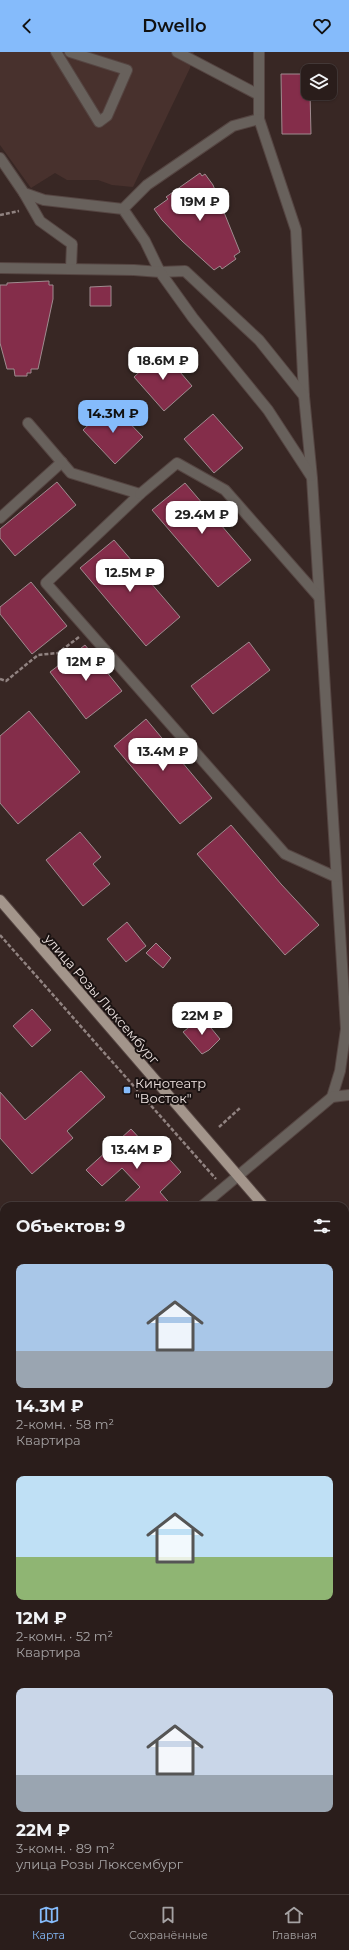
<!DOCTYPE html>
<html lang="ru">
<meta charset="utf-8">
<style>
:root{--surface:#2a1d1b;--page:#322624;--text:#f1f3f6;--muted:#a5a2a3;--line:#463b3a;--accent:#85bbfb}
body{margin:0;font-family:Montserrat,sans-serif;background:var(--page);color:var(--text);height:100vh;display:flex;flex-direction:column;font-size:15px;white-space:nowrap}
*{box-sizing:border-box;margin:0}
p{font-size:13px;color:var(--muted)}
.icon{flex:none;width:22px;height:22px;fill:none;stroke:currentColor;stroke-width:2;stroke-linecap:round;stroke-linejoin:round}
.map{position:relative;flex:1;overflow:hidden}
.sheet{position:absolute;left:0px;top:1150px;width:349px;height:692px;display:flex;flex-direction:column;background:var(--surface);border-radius:12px 12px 0 0;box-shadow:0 1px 3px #0004,0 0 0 1px var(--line)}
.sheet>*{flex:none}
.buttons{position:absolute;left:301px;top:12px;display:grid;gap:8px}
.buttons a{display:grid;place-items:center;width:36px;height:36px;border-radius:8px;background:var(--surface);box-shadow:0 1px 3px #0004,0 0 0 1px var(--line);font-size:20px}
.price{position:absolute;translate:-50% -34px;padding:0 9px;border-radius:8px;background:#fff;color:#222;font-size:13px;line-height:26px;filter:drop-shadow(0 1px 2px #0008)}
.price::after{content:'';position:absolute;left:50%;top:24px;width:12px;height:9px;margin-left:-6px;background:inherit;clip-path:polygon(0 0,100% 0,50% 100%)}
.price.active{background:var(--accent);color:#111}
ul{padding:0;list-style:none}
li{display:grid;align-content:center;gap:8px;height:212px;padding:0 16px}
li span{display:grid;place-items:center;height:124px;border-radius:8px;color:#555}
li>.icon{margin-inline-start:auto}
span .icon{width:72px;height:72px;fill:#fffc;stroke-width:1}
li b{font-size:17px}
h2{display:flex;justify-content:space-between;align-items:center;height:48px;padding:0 16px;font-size:17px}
header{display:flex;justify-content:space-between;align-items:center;height:52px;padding:0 16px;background:var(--accent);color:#111;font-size:18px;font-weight:600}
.tab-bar{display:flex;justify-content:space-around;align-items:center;height:56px;border-top:1px solid var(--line);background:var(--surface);font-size:11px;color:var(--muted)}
.tab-bar a{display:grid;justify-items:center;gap:2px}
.tab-bar .active{color:var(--accent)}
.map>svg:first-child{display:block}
.built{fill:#48312d}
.building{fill:#842d4a;stroke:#9f8b8f}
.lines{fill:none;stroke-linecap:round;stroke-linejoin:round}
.minor-casing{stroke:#554542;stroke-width:12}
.major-casing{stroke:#554542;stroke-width:12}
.path{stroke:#918381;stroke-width:2.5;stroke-dasharray:4 2;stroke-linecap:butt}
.minor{stroke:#68615c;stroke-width:10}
.major{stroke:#a3958b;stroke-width:10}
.poi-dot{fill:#85bbfb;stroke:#1a1211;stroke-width:1.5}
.labels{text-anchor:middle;stroke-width:4;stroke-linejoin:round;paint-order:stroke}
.street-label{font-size:13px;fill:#ece1df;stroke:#1a1211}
.poi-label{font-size:13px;fill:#ece1df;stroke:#1a1211;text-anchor:start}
</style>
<header><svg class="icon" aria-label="back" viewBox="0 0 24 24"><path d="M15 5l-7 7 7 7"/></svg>Dwello<svg class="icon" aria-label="heart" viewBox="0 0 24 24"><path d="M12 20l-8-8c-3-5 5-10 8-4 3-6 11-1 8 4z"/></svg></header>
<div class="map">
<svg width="349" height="1842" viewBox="0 0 349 1842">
<rect width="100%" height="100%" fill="#382724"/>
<path class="built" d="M0 0H194L190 16 133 135 112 133 98 128H67L55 121 31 136 0 93Z"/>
<g class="building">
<path d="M281 22H308V41H310L311 82H282Z"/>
<path d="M200 121 202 124 205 122 213 133 240 200 234 204 236 207 222 217 220 214 214 218 182 189 162 168 154 157 168 147 166 145Z"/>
<path d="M49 229V233H53V247L38 317H31V321H27V324H15L14 317H7L0 291V233H7V231Z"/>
<path d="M111 234V254H90V235Z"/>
<path d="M162 299 192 334 164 359 134 325Z"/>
<path d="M111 352 143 385 115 412 83 378Z"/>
<path d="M213 362 243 396 214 421 184 387Z"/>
<path d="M57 430 76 453 15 504 0 486V477Z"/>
<path d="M185 431 251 508 218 535 152 458Z"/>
<path d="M114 488 180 565 146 594 80 516Z"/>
<path d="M31 530 67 574 32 602 0 562V555Z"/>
<path d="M249 590 270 618 213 662 191 634Z"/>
<path d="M85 593 122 639 86 667 50 620Z"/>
<path d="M29 659 80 720 18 772 0 751V684Z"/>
<path d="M146 667 212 746 180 772 114 694Z"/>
<path d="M231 773 281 832 319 873 285 903 197 802Z"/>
<path d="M80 780 101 805 93 812 110 832 83 854 46 808Z"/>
<path d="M127 870 146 894 126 910 107 887Z"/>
<path d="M156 891 171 906 163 916 146 901Z"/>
<path d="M32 957 51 978 32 995 13 974Z"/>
<path d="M202 965 220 987 209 998 202 1002 183 980Z"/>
<path d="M81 1019 105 1045 67 1079 73 1086 32 1122 0 1086V1040L25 1068Z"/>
<path d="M131 1077 155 1103 161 1098 181 1120 160 1140 172 1154H120L140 1135 122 1116 102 1134 86 1118Z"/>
</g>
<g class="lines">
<defs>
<g id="minor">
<path d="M56 0 99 70 107 64 127 18 70 0"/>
<path d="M177 0 259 43"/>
<path d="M259 0V67L296 178 304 344 312 426 346 977 340 1019 332 1045"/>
<path d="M0 106 24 141 44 148 123 157 145 189 160 220 185 219 259 288 304 344"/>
<path d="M24 141 40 169 72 192 71 216"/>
<path d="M123 157 147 133 233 74 259 67"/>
<path d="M0 216 134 218 160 220 193 266 268 358 311 424"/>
<path d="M28 371 71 421 140 442 46 531 285 802 336 825"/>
<path d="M140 442 177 411 225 438 319 545"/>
<path d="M0 466 62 410"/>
<path d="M202 1154 332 1045 349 1043"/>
<path d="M0 1313 4 1318"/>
<path d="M0 1358 4 1355"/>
<path d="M345 1550 349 1546"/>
<path d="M0 1685 4 1689"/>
<path d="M345 1693 349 1698"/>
<path d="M132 1838 136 1842"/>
<path d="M19 1842 24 1838"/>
</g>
<g id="major">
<path d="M0 848 264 1154"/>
<path d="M345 1247 349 1251"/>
</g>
</defs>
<use href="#minor" class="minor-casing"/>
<use href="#major" class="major-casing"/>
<g class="path">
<path d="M0 163 19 159"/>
<path d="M0 627 6 629 38 603 58 601 79 585"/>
<path d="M0 883 216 1127"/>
<path d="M219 1075 240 1056"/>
</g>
<use href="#minor" class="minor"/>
<use href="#major" class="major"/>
</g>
<rect class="poi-dot" x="123" y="1034" width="8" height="8" rx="2"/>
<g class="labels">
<g class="street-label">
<text transform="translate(102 947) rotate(49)" y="5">улица Розы Люксембург</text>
</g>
<g class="poi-label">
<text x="135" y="1036">Кинотеатр<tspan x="135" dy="15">"Восток"</tspan></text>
</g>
</g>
</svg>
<div class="buttons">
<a><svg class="icon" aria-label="layers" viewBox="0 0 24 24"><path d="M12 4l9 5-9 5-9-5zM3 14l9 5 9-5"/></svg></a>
</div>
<b class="price" style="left:200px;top:170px">19M ₽</b>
<b class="price" style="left:163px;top:329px">18.6M ₽</b>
<b class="price active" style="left:113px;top:382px">14.3M ₽</b>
<b class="price" style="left:202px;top:483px">29.4M ₽</b>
<b class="price" style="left:130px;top:541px">12.5M ₽</b>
<b class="price" style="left:86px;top:630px">12M ₽</b>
<b class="price" style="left:163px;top:720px">13.4M ₽</b>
<b class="price" style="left:202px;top:984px">22M ₽</b>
<b class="price" style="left:137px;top:1118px">13.4M ₽</b>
<section class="sheet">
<h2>Объектов: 9<svg class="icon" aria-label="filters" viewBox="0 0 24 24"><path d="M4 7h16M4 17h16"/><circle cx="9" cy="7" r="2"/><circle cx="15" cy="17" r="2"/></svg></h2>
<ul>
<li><span style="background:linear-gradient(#a9c7e8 70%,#9aa5b1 0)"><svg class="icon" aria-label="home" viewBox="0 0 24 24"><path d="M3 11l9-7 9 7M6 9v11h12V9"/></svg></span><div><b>14.3M ₽</b><p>2-комн. · 58 m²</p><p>Квартира</p></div></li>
<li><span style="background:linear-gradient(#bfe0f5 65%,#8fb573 0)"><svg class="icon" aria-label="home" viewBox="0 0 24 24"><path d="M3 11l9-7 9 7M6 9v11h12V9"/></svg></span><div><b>12M ₽</b><p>2-комн. · 52 m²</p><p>Квартира</p></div></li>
<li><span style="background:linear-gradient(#c9d6e8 70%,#9aa5b1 0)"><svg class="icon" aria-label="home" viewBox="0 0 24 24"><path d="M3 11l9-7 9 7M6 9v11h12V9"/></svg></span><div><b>22M ₽</b><p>3-комн. · 89 m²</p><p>улица Розы Люксембург</p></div></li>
</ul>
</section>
</div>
<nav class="tab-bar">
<a class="active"><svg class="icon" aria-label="map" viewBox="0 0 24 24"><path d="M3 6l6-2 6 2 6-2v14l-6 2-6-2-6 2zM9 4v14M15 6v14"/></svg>Карта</a>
<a><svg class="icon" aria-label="saved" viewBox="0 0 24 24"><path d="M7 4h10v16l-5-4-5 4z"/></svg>Сохранённые</a>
<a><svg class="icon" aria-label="home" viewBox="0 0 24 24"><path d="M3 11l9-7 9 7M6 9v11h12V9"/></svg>Главная</a>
</nav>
